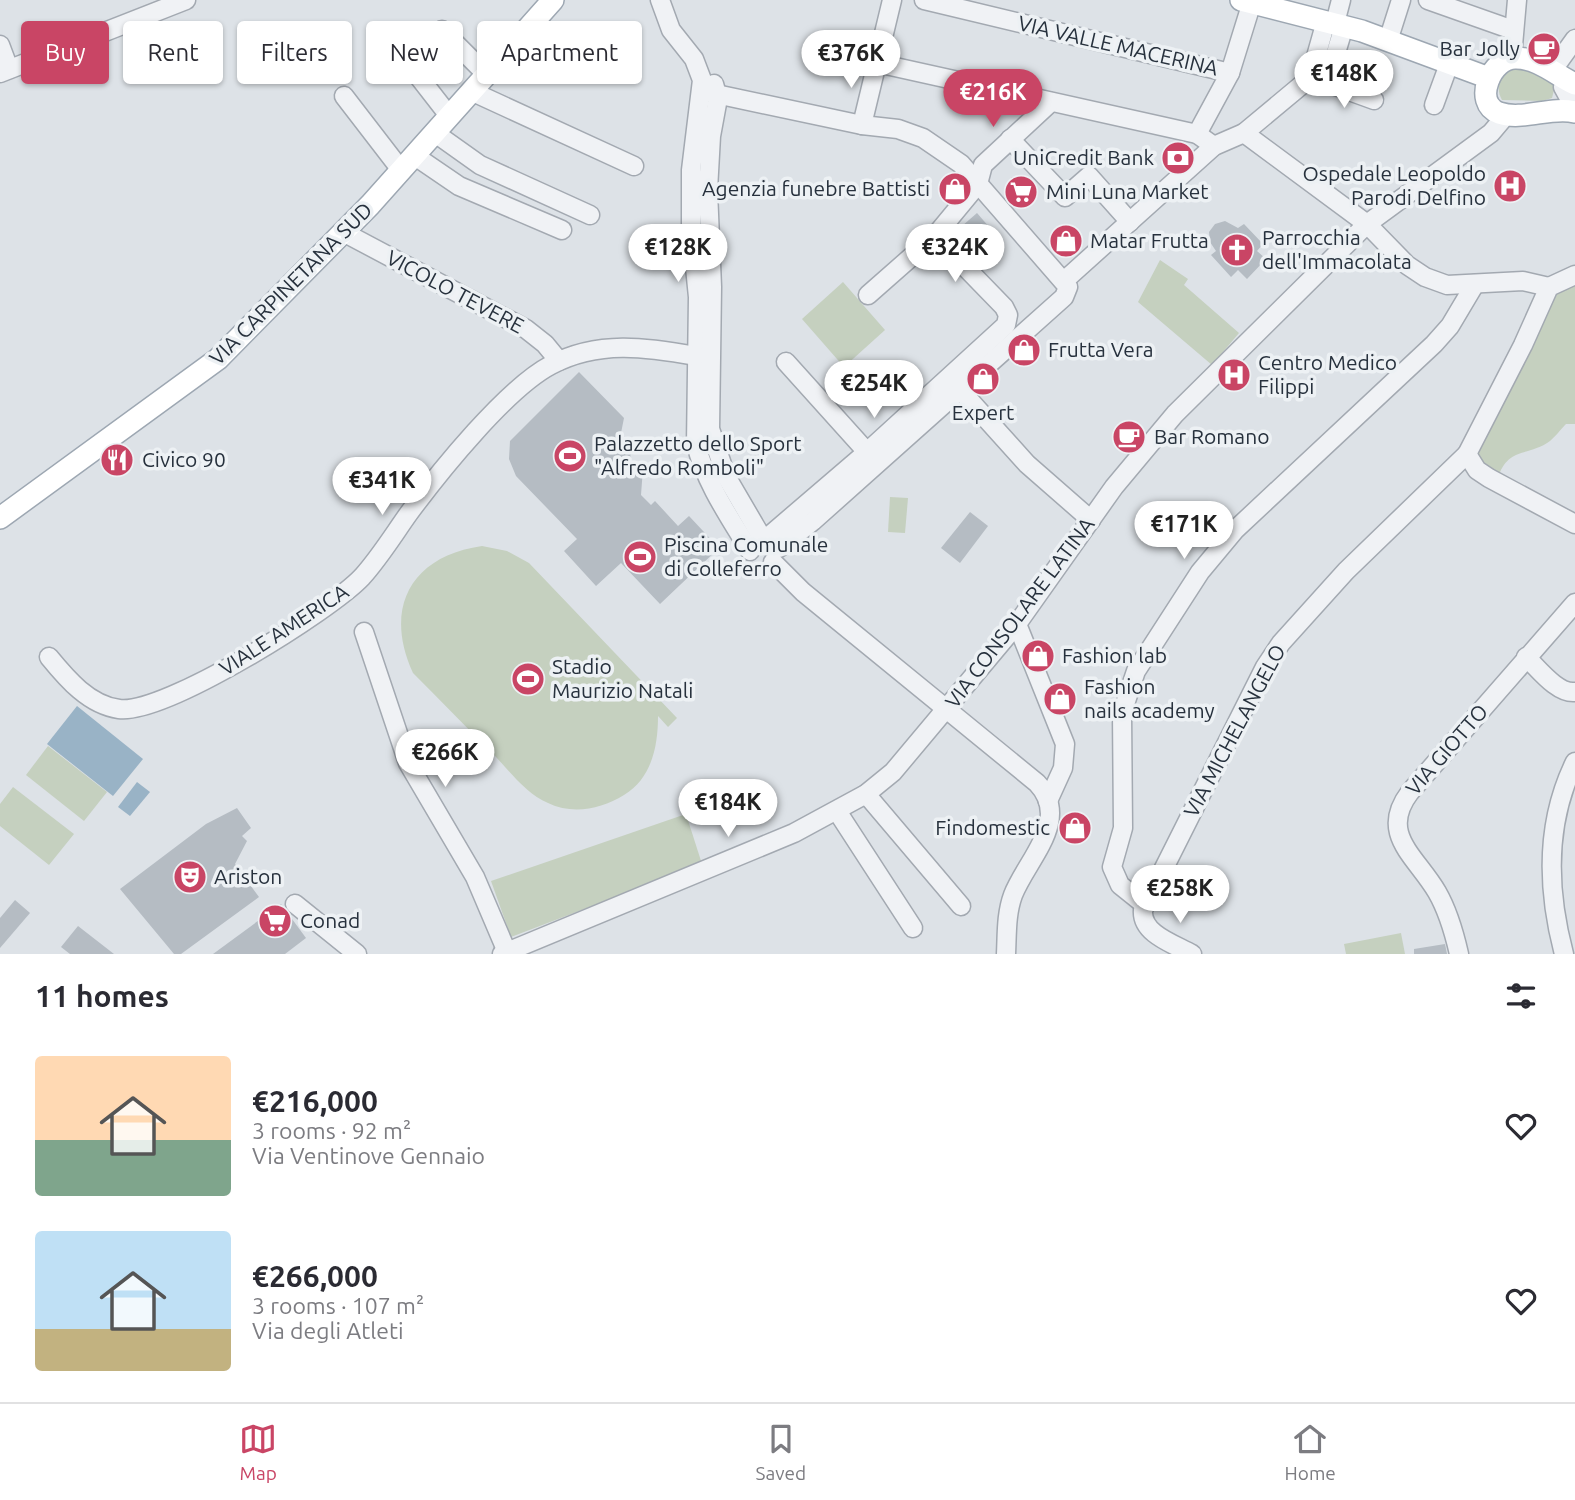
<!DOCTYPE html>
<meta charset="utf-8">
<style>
:root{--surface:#fff;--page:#f7f7f7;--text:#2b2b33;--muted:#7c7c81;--line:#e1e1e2;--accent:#c94565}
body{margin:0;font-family:Ubuntu,sans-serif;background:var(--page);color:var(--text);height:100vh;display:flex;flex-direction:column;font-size:26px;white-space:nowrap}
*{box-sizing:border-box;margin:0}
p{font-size:23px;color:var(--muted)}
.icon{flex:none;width:38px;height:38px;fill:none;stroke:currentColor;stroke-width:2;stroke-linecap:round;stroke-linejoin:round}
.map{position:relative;height:954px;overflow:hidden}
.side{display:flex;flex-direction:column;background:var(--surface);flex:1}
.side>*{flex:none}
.top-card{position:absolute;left:21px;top:21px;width:700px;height:63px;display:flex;gap:14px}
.price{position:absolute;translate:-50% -60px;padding:0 16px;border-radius:24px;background:#fff;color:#222;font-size:23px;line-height:46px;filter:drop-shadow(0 2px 4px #0008)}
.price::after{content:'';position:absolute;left:50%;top:42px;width:21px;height:16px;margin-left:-10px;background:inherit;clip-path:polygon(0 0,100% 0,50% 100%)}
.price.active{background:var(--accent);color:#fff}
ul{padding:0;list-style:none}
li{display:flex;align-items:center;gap:21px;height:175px;padding:0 35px}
li span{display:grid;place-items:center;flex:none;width:196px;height:140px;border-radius:7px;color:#555}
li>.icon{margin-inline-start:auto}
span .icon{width:84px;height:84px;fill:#fffc;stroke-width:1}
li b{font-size:30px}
h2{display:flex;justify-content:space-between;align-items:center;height:84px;padding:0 35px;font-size:30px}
.chip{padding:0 24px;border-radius:7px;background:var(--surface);box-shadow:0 2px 5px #0004;font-size:24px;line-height:63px}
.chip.active{background:var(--accent);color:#fff}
.tab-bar{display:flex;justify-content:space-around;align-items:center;height:98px;border-top:2px solid var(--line);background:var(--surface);font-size:19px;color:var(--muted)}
.tab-bar a{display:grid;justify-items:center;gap:4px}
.tab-bar .active{color:var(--accent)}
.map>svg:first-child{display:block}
.green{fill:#c5d0bf}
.water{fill:#99b3c6}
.building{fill:#b5bcc3}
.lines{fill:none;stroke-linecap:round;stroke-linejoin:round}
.minor-casing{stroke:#a3a9b1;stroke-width:21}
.major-casing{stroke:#9da7b2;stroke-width:24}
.minor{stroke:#f0f2f5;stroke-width:18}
.major{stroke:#fff;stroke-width:21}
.labels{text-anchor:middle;stroke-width:7;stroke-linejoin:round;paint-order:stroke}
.street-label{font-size:21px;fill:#27313d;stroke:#edf1f4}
.poi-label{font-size:21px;fill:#27313d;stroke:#edf1f4;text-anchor:start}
</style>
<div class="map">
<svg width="1575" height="954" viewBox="0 0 1575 954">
<rect width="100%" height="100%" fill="#dde2e7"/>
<g class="green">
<path d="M1513 67 1546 75 1555 86 1552 98 1542 101 1502 100C1494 86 1502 75 1513 67Z"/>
<path d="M1160 260 1188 279 1184 285 1239 333 1212 365 1138 302Z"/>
<path d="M843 282 885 330 844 367 802 319Z"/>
<path d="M1575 282V424H1566C1561 429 1555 437 1550 441 1530 456 1509 447 1499 475L1491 472 1475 454 1554 293Z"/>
<path d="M890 497 908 498 905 533 888 532Z"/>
<path d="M482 546 507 551 529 563 677 718 668 727 658 716C658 746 652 778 624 795 601 809 573 815 548 803 527 794 511 773 496 757 468 729 441 701 413 673 383 608 411 556 482 546Z"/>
<path d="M48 746 107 792 84 821 26 775Z"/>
<path d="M13 787 74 834 49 865 0 826V804Z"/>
<path d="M686 814 702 864 511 937 491 881Z"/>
<path d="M1401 933 1405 954H1346L1344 944Z"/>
</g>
<g class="water">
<path d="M77 706 143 759 113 796 47 744Z"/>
<path d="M137 782 150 792 130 816 118 807Z"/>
</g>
<g class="building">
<path d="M977 213 1003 243 981 263 954 233Z"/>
<path d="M1225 221 1238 228 1244 224 1263 244 1257 251 1266 259 1247 279 1238 270 1231 277 1211 255 1216 251 1210 242 1209 232 1215 224Z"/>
<path d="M579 372 624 418 620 438 631 439 630 467 643 468 641 495 651 505 655 501 678 526 689 516 719 548 660 604 621 563 596 586 564 551 577 539 516 476 509 459 510 441Z"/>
<path d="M970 512 988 526 960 563 941 548Z"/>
<path d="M237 808 251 828 242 836 247 841 235 864 259 897 181 954H174L120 889 206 824Z"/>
<path d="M15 900 30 913 0 948V918Z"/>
<path d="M281 904 306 938 285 954H213Z"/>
<path d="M78 926 114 954H70L61 947Z"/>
<path d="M1445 944 1447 954H1414V949Z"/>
</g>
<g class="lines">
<defs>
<g id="minor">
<path d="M660 0 671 30 694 59 702 80 691 170V228L698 297 696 444C705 482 730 518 750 551"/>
<path d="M924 0 1230 73"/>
<path d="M1428 0 1513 30"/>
<path d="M1326 21 1310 78 1327 83 1344 26"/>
<path d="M1335 23 1341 0"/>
<path d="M442 30 487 75"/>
<path d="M523 33 560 63"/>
<path d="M1388 41 1401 0"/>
<path d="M0 45 9 69"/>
<path d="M1512 57 1517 0"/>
<path d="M408 63 450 117"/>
<path d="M877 63 1197 134 1214 146"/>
<path d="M1552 71 1575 39"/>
<path d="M0 73 186 0"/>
<path d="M1327 83 1374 100"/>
<path d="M714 84 718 98 711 136 708 190 712 287 710 429 726 476 761 536"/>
<path d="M1563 87 1575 109"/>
<path d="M702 91 862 125 898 129 923 138 961 164 1068 287 1064 297 813 521 779 548"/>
<path d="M473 92 634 166"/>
<path d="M344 96 401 170"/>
<path d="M1434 105 1449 64"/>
<path d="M862 125 892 0"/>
<path d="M435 133 480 165 590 215"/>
<path d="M1244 133 1367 224 1407 265 1425 277 1447 285 1523 281 1549 287"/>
<path d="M1197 134 1230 73 1252 2"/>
<path d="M1010 139 1065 197 1089 176 1130 222"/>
<path d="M415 156 459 186 562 230"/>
<path d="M343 232 526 329 545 344 559 361"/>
<path d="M1065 280 1214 146 1244 133 1310 78"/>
<path d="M868 295 935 236 978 184 983 165 1051 102"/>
<path d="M786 362 867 452"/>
<path d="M954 383 1027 464 1091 520"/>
<path d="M1467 454 1477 470 1489 478 1575 524"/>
<path d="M769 536 867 452 1006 325 1008 315 1004 307 935 236"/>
<path d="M773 562 803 592 1037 783C1072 820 1027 859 1013 895 1006 914 1007 934 1006 954"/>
<path d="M1017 624 1065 744 1063 768 1048 801"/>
<path d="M364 632 408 763 475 877 507 952"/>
<path d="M49 657C67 679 89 705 119 709 164 715 330 611 362 577 380 557 394 534 409 513 440 471 507 388 551 365 598 340 646 347 696 356"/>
<path d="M1526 657C1538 668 1557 694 1575 692"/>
<path d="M866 794 961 906"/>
<path d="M837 811 913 928"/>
<path d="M295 904 357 954"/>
<path d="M1145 905 1120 885 1112 867 1123 828 1122 713 1136 671 1200 572 1235 530 1434 344 1450 326 1475 284"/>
<path d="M502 954 794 833 866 794 893 772 1017 624 1114 487 1175 414 1367 224 1491 133 1507 114"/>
<path d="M1192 954C1174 944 1141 934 1143 910L1265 667 1281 643 1346 571 1467 454 1523 345 1549 287 1575 275"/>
<path d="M1459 954C1454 932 1448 911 1437 892 1416 856 1378 834 1410 792L1575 603"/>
<path d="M1564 954C1547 890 1545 823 1575 762"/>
</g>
<g id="major">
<path d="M1241 0 1362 31 1489 78"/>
<path d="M1575 84C1556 75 1538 58 1516 58 1491 57 1472 103 1499 113 1523 121 1551 106 1575 112"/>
<path d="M0 518 218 359 370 205 553 0"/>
</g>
</defs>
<use href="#minor" class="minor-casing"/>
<use href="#major" class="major-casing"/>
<use href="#minor" class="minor"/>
<use href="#major" class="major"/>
</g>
<defs>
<symbol id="cafe-disc" viewBox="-11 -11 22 22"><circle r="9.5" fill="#c94565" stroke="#edf1f4"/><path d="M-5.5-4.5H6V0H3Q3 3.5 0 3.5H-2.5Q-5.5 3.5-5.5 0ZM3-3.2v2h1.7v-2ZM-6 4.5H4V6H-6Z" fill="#fff"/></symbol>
<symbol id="bank-disc" viewBox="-11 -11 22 22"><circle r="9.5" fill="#c94565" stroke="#edf1f4"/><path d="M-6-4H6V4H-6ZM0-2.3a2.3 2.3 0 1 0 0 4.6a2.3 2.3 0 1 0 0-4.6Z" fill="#fff"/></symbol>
<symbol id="hospital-disc" viewBox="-11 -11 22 22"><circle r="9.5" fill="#c94565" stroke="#edf1f4"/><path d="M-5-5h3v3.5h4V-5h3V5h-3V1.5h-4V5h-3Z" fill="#fff"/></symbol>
<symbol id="shop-disc" viewBox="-11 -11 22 22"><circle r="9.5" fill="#c94565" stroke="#edf1f4"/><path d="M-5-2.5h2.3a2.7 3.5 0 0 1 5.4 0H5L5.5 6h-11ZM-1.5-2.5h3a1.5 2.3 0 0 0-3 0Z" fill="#fff"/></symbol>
<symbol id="supermarket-disc" viewBox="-11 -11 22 22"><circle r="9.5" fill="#c94565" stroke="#edf1f4"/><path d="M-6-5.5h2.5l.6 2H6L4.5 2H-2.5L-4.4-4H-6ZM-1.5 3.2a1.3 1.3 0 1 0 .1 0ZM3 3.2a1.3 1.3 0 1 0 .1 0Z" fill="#fff"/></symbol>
<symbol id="church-disc" viewBox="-11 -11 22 22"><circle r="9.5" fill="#c94565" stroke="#edf1f4"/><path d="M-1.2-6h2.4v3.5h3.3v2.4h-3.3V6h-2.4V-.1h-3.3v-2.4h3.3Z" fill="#fff"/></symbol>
<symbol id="stadium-disc" viewBox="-11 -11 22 22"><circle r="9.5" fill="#c94565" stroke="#edf1f4"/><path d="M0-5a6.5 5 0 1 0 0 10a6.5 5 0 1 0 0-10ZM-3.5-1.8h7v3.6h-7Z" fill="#fff"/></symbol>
<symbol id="restaurant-disc" viewBox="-11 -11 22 22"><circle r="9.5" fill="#c94565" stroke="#edf1f4"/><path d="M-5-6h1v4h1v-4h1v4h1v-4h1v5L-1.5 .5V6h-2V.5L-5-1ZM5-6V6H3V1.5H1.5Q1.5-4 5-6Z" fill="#fff"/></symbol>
<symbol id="theatre-disc" viewBox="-11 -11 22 22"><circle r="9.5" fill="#c94565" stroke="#edf1f4"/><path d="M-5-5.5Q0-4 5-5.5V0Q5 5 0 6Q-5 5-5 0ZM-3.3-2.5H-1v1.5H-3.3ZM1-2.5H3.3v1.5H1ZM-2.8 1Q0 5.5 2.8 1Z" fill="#fff"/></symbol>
</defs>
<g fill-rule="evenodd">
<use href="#cafe-disc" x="1525" y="30" width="38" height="38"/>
<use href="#bank-disc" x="1159" y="139" width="38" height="38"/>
<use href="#hospital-disc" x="1491" y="167" width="38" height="38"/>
<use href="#shop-disc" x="936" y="170" width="38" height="38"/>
<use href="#supermarket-disc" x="1002" y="173" width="38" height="38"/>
<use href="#shop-disc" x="1047" y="222" width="38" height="38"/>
<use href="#church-disc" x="1218" y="231" width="38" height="38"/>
<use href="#shop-disc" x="1005" y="331" width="38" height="38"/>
<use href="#hospital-disc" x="1215" y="356" width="38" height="38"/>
<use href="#shop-disc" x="964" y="360" width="38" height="38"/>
<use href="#cafe-disc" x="1110" y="418" width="38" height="38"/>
<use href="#stadium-disc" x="551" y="437" width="38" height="38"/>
<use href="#restaurant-disc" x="98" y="441" width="38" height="38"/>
<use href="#stadium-disc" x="621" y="538" width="38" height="38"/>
<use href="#shop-disc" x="1019" y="637" width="38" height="38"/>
<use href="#stadium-disc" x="509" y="660" width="38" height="38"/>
<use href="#shop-disc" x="1041" y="680" width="38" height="38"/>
<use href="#shop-disc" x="1056" y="809" width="38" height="38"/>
<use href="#theatre-disc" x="171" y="858" width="38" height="38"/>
<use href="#supermarket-disc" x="256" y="902" width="38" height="38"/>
</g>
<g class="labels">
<g class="street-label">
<text transform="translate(1118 46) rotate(13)" y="7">VIA VALLE MACERINA</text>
<text transform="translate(291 284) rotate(-45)" y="7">VIA CARPINETANA SUD</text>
<text transform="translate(455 292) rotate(28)" y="7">VICOLO TEVERE</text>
<text transform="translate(1020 613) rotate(-53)" y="7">VIA CONSOLARE LATINA</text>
<text transform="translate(284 630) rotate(-33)" y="7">VIALE AMERICA</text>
<text transform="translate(1235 731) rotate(-62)" y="7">VIA MICHELANGELO</text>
<text transform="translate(1447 750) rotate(-49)" y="7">VIA GIOTTO</text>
</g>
<g class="poi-label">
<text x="1520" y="56" text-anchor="end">Bar Jolly</text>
<text x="1154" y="165" text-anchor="end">UniCredit Bank</text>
<text x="1486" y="181" text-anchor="end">Ospedale Leopoldo<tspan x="1486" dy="24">Parodi Delfino</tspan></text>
<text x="930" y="196" text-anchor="end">Agenzia funebre Battisti</text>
<text x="1046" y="199">Mini Luna Market</text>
<text x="1262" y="245">Parrocchia<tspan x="1262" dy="24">dell'Immacolata</tspan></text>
<text x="1090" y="248">Matar Frutta</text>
<text x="1048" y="357">Frutta Vera</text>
<text x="1258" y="370">Centro Medico<tspan x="1258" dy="24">Filippi</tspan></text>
<text x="983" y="420" text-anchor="middle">Expert</text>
<text x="1154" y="444">Bar Romano</text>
<text x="594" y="451">Palazzetto dello Sport<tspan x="594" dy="24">"Alfredo Romboli"</tspan></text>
<text x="142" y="467">Civico 90</text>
<text x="664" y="552">Piscina Comunale<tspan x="664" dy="24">di Colleferro</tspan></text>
<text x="1062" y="663">Fashion lab</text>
<text x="552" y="674">Stadio<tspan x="552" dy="24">Maurizio Natali</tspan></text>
<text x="1084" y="694">Fashion<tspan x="1084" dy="24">nails academy</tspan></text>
<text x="1050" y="835" text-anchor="end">Findomestic</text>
<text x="214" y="884">Ariston</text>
<text x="300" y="928">Conad</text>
</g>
</g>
</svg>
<b class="price" style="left:851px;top:90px">€376K</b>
<b class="price" style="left:1344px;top:110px">€148K</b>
<b class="price active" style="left:993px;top:129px">€216K</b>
<b class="price" style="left:678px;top:284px">€128K</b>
<b class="price" style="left:955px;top:284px">€324K</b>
<b class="price" style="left:874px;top:420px">€254K</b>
<b class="price" style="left:382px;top:517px">€341K</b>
<b class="price" style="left:1184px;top:561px">€171K</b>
<b class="price" style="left:445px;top:789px">€266K</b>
<b class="price" style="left:728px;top:839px">€184K</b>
<b class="price" style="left:1180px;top:925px">€258K</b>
<div class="top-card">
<a class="chip active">Buy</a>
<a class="chip">Rent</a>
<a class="chip">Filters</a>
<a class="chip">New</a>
<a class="chip">Apartment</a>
</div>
</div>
<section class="side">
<h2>11 homes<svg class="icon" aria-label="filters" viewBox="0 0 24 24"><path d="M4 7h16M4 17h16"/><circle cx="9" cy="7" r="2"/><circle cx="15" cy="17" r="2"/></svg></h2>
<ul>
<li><span style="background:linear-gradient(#ffd9b3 60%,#7fa58c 0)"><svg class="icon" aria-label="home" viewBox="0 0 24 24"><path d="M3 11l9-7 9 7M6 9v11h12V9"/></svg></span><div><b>€216,000</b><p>3 rooms · 92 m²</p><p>Via Ventinove Gennaio</p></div><svg class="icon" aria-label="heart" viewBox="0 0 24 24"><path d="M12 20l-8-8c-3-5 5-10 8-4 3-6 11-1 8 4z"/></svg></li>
<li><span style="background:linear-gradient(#bfe0f5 70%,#c2b280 0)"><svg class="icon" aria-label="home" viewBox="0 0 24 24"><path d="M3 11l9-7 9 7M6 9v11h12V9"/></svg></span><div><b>€266,000</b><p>3 rooms · 107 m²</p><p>Via degli Atleti</p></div><svg class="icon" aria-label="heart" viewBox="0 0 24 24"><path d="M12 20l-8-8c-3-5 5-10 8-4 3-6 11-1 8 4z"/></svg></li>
</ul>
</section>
<nav class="tab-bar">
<a class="active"><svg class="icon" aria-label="map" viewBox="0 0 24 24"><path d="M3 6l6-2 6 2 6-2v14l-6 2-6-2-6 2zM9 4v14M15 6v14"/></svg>Map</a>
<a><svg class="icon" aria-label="saved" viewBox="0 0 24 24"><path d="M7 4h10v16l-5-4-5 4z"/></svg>Saved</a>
<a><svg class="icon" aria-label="home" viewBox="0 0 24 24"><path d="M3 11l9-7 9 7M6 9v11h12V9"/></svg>Home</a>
</nav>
